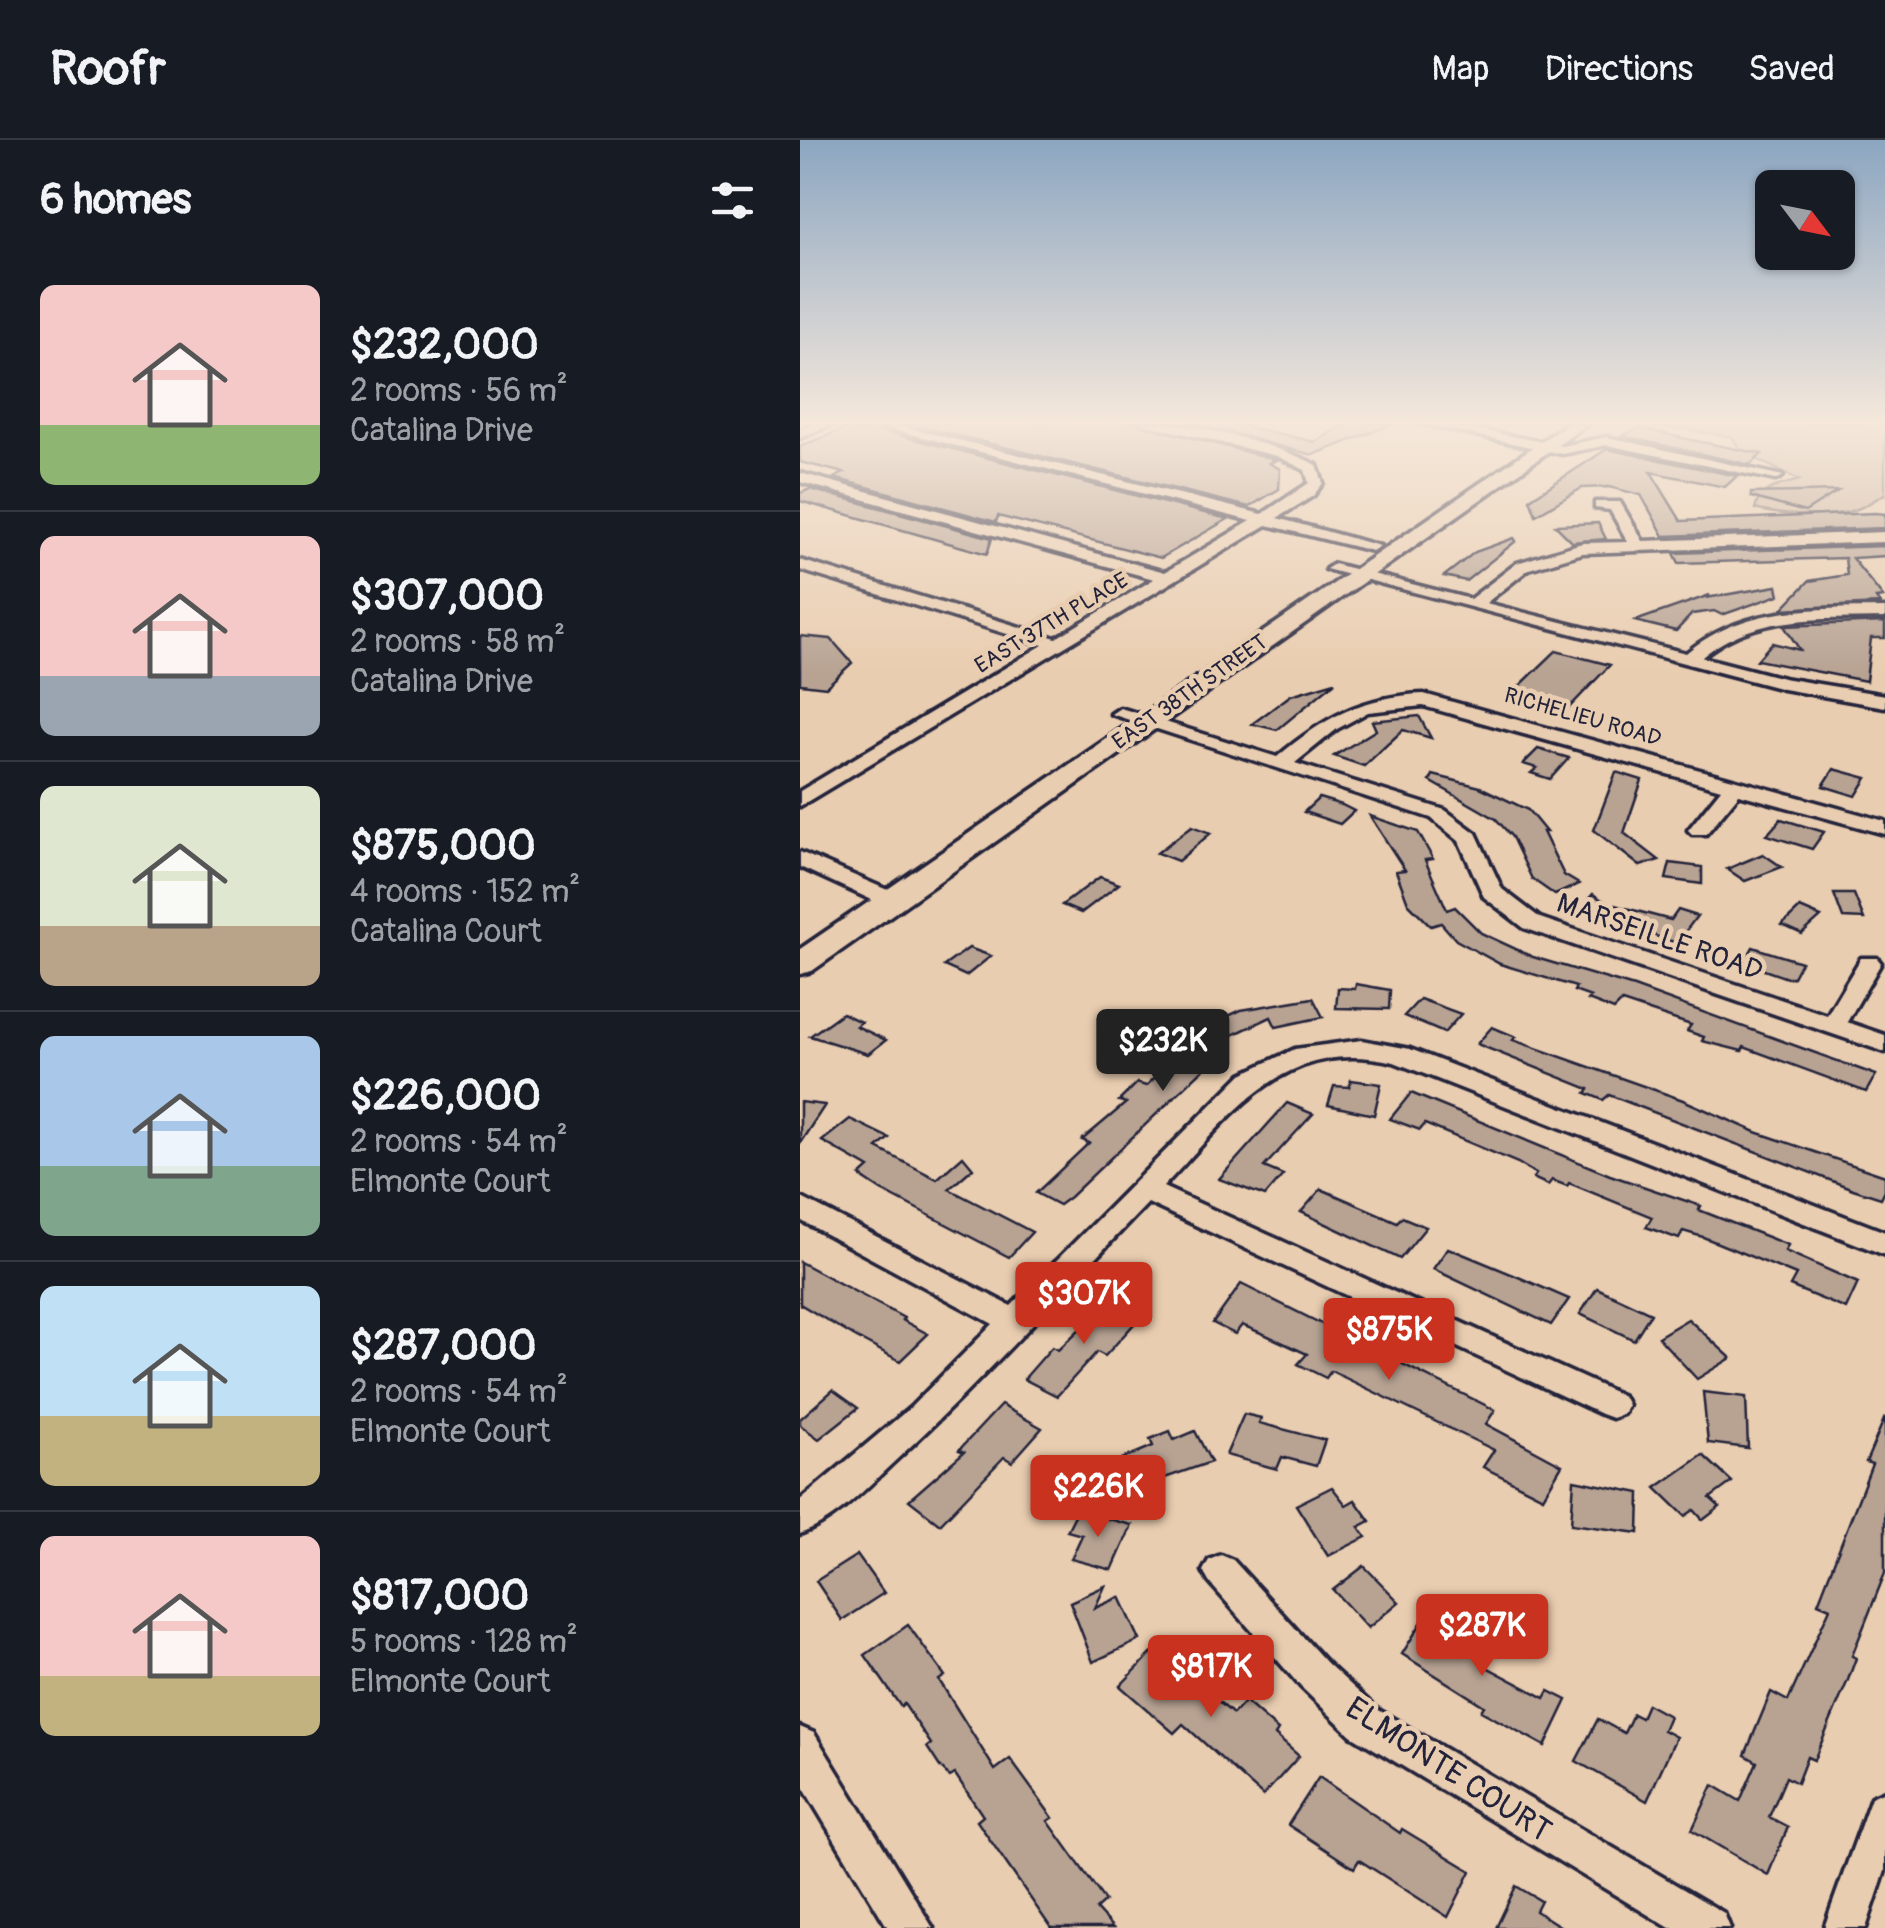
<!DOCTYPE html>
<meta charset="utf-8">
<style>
:root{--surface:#171b24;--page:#242831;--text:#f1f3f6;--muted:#9ea1a6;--line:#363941;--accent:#c8321e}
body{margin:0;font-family:Pangolin,sans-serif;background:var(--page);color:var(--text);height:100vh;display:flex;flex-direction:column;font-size:38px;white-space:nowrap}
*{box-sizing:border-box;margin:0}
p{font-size:32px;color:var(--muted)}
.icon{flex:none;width:55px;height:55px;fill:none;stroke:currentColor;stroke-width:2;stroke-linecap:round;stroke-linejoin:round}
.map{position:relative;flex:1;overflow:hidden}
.sheet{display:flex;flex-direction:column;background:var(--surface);width:800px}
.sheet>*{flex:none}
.needle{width:65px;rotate:122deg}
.tools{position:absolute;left:955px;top:30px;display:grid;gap:20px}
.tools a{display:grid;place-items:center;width:100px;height:100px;border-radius:15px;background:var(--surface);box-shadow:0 2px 8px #0004;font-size:50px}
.price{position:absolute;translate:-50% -85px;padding:0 22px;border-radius:10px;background:var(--accent);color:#fff;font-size:32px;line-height:65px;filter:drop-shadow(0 2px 5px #0008)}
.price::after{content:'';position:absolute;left:50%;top:60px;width:30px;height:22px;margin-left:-15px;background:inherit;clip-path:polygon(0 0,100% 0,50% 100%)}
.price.selected{background:#222;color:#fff}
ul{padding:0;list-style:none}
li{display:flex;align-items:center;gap:30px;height:250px;padding:0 40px}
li+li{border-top:2px solid var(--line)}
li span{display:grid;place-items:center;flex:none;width:280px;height:200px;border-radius:15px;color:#555}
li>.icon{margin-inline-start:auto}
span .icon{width:120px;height:120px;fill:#fffc;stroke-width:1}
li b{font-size:42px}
h2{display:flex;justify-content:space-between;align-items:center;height:120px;padding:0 40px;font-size:42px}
header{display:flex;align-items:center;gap:60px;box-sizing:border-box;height:140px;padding:0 50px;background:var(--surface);border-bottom:2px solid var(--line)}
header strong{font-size:48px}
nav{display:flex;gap:55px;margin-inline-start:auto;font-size:35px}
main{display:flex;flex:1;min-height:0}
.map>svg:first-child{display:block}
.green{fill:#ccb49f;stroke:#776b6d;stroke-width:2.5}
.building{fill:#b8a393;stroke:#22223b;stroke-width:2.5}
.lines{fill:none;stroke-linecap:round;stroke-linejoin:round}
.street-casing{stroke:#22223b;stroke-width:7}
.secondary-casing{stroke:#22223b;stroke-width:7}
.street{fill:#e9cdb0;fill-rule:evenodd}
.secondary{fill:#e9cdb0;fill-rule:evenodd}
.labels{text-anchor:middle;stroke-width:9;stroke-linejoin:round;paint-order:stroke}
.far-street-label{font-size:22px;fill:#22223b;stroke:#e9cdb0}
.street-label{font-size:28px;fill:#22223b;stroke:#e9cdb0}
.near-street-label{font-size:32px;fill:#22223b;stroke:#e9cdb0}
</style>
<header>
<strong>Roofr</strong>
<nav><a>Map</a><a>Directions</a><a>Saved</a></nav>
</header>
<main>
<section class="sheet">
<h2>6 homes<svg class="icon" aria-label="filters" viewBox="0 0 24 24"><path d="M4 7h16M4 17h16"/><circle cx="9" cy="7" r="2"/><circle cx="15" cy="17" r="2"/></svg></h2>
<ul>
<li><span style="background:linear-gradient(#f6c9c9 70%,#8fb573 0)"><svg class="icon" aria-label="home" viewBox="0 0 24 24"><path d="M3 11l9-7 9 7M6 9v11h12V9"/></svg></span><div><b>$232,000</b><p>2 rooms · 56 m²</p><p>Catalina Drive</p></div></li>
<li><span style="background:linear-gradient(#f6c9c9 70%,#9aa5b1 0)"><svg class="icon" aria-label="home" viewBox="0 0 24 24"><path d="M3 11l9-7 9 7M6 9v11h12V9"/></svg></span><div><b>$307,000</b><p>2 rooms · 58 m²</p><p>Catalina Drive</p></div></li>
<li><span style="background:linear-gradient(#dfe7d0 70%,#b9a48a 0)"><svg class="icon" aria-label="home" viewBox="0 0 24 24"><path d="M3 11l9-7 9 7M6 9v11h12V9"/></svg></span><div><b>$875,000</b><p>4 rooms · 152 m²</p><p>Catalina Court</p></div></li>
<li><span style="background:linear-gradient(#a9c7e8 65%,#7fa58c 0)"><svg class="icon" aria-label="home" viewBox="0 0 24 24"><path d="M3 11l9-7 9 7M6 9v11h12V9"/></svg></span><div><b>$226,000</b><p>2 rooms · 54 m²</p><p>Elmonte Court</p></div></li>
<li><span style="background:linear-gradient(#bfe0f5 65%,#c2b280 0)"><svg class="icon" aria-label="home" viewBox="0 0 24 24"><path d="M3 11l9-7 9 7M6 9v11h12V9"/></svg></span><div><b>$287,000</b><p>2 rooms · 54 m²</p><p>Elmonte Court</p></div></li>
<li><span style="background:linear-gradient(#f6c9c9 70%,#c2b280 0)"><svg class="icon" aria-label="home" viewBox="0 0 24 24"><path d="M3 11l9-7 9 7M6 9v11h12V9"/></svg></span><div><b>$817,000</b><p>5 rooms · 128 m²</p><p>Elmonte Court</p></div></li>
</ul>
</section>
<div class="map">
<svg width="1085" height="1788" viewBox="0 0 1085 1788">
<rect width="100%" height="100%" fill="#e9cdb0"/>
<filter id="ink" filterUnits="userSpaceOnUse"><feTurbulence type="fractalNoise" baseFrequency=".01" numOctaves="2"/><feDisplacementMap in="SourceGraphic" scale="20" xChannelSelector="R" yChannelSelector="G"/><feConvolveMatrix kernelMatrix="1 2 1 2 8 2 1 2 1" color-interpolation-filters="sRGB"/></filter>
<g filter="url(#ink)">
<path class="green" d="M847 283H1085V354C1076 358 1067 366 1057 369 1032 379 981 376 955 369 960 346 981 346 999 340L942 312 932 297Z"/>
<g class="building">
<path d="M102 282H336L476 320 469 323 480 329 479 349 449 367Z"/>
<path d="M387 282H427L515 302 550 282 593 284 513 315Z"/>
<path d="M64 284 66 287 428 379 361 418 198 376 196 382 34 338 44 333 0 322V307L6 304 47 288 63 292Z"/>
<path d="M839 288 891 300 962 314 950 325 822 296Z"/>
<path d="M807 309 937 336 925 347 851 332 881 381 1075 373 1085 374V388L864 396 841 355 809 347 782 348 736 375 730 359Z"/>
<path d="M10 349 192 398 187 414 0 361V353Z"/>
<path d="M1038 351 1005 372 951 357V353Z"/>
<path d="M798 383 806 399 772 402 755 385Z"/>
<path d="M714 398 716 401 666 441 644 436 675 412Z"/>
<path d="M1085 406V416L1052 418 1083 457 1076 458 1080 464 982 469 1009 441 1047 435 1045 418 879 423 874 413Z"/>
<path d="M977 446 979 455 922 475 914 471 892 474 876 491 835 481 910 455 906 458Z"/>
<path d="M1085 482V498H1071L1066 541 957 520 972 503 1000 510 984 486Z"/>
<path d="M0 496 31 499 52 523 26 547 0 544Z"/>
<path d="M756 511 810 525 762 575 706 559Z"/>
<path d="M535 542 477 590 452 584 491 555Z"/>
<path d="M619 576 631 598 603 590 564 626 534 616 576 590 572 581Z"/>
<path d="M738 609 769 618 750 639 731 633 737 628 723 624Z"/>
<path d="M1034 629 1067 638 1056 656 1023 646Z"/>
<path d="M816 632 842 640 824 693 859 720 840 726 794 690Z"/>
<path d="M633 635 680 647 728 670 746 692H743L764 735 779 744 755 755 732 739 712 697 696 679 630 641Z"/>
<path d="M519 658 542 665 554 671 540 684 504 672Z"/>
<path d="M570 676 618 692 633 719 625 720 647 770 655 767 681 793 733 817 834 847 1076 935 1066 952 944 907 942 911 902 901 904 897 887 891 891 885 822 862 814 870 788 860 791 857 774 851 776 847 700 824 656 800 641 783 631 786 608 763 596 731 605 730Z"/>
<path d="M981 679 1024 692 1012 709 967 695Z"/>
<path d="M392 686 411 693 378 721 357 713Z"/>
<path d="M963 714 982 727 945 741 927 729Z"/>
<path d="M870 723 902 727V744L866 739Z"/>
<path d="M300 737 319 744 281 773 262 765Z"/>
<path d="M793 754 807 763 871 780 878 770 897 776 877 803 778 771Z"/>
<path d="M1034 754H1054L1064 779 1043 778Z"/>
<path d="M1000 768 1021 777 1002 794 982 785Z"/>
<path d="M953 807 965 811 1001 822 993 837 987 838 944 823Z"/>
<path d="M169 808 191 816 166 836 144 826Z"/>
<path d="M556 844 590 850 589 869 536 868 538 848 555 849Z"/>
<path d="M513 858 523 877 476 887 471 877 394 913 412 921 270 1057 259 1065 236 1053 289 1003 282 1000 326 963 319 961 337 943 346 946 398 896 394 892 441 870Z"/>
<path d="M620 859 661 874 644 893 604 876Z"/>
<path d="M42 873 61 882 56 886 86 900 68 914 10 896Z"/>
<path d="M692 887 716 897 713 900 883 960 956 992 1085 1036V1050L1081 1058 1053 1049 809 955 803 960 786 953 789 949 677 904Z"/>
<path d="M551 940 581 944 574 975 528 965 534 946 549 947Z"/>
<path d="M611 953 810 1035 901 1066 899 1070 988 1105 985 1111 1058 1143 1046 1169 990 1146 996 1135 903 1097 883 1091 879 1099 846 1087 852 1077 769 1043 767 1046 752 1040 748 1045 733 1038 736 1034 718 1023 625 984 620 990 590 979Z"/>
<path d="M0 962 25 965 0 1003Z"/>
<path d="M487 963 513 974 464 1027 483 1035 465 1056 419 1039Z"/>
<path d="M50 979 89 998 77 1008 137 1039 163 1016 173 1028 149 1049 232 1092 209 1117 81 1050 60 1036 69 1028 22 1001Z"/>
<path d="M521 1049 597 1082 602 1077 626 1087 600 1119 501 1072Z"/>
<path d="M648 1108 716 1136 769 1159 751 1185 633 1129Z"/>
<path d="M0 1122 104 1178 102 1180 128 1194 100 1221 55 1197 0 1164Z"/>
<path d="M441 1144 695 1270 686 1284 762 1325 743 1357 683 1327 694 1310 531 1231 526 1238 498 1224 507 1214 466 1195 442 1185 435 1194 413 1183Z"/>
<path d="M797 1148 851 1173 834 1200 780 1174Z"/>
<path d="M312 1158 343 1174 305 1216 297 1212 257 1256 224 1239 252 1207 258 1210Z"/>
<path d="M888 1179 931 1218 897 1239 858 1197Z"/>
<path d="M33 1250 58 1268 19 1299 0 1285V1279Z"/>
<path d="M903 1252 946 1257 948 1308 908 1303Z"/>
<path d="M201 1265 242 1288 212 1322 204 1317 140 1384 109 1360 164 1312 159 1310Z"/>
<path d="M444 1274 461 1278 459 1283 525 1300 516 1326 482 1317 477 1329 426 1315Z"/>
<path d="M1085 1277V1433L1052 1516 1056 1518 1048 1540 1014 1620 1007 1617 997 1643 986 1637 969 1677 988 1687 968 1735 892 1690 913 1645 940 1661 957 1622 945 1615 971 1552 988 1561 1030 1468 1018 1463 1072 1324 1066 1322Z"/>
<path d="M370 1291 374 1300 395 1291 411 1322 336 1348 322 1319 353 1306 350 1299Z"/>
<path d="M903 1315 932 1342 910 1358 920 1367 903 1380 894 1370 885 1376 856 1348Z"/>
<path d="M774 1340 840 1353 839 1393 771 1384Z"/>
<path d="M532 1347 546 1365 555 1360 570 1381 559 1387 566 1397 528 1416 496 1365Z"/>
<path d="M277 1371 332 1385 312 1430 271 1419 282 1395 267 1391Z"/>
<path d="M57 1415 84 1453 42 1480 16 1441Z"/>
<path d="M564 1426 599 1462 568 1488 533 1450Z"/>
<path d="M305 1446 295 1468 320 1457 340 1500 293 1522 270 1462Z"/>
<path d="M640 1472 663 1484 657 1494 690 1512 683 1525 745 1558 749 1551 767 1560 745 1606 681 1571 684 1566 602 1514 623 1480 634 1482Z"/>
<path d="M108 1485 145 1536 139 1540 195 1630 210 1619 253 1678 248 1681 305 1761 296 1769 313 1788H251L177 1681 183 1676 155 1634 150 1637 140 1627 127 1607 131 1604 104 1564 101 1567 65 1515Z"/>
<path d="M361 1504 392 1530 388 1535 433 1574 445 1561 478 1590 475 1595 499 1616 463 1656 383 1584 374 1593 320 1546Z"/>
<path d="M847 1564 869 1576 863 1590 876 1597 847 1661 776 1621 798 1579 824 1593 833 1574 841 1578Z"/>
<path d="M519 1637 600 1693 602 1689 671 1731 648 1777 559 1720 554 1728 488 1685Z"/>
<path d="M716 1746 741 1761 736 1771 763 1788H696Z"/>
</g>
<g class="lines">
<defs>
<g id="street">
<path d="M17 283H35L0 298V289Z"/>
<path d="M67 283H88L462 374 509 343 505 330 477 316 340 283C387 280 475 304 517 325L523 343 513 356 477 378 580 406 572 411 467 385 0 666V651L243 505 0 430V420L256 498 354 439 0 342V333L365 432 451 381Z"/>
<path d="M620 283H645L762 306 807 297 983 336 976 340 807 305 762 314Z"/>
<path d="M795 362H820L843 401 1085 392V402L783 413 729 429 686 463 886 513C944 465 1013 469 1085 468V478C1020 480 955 473 902 517L983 538 1085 555V567L983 549 526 429 534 424 670 459 717 423 782 403 828 402 810 370 795 368Z"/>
<path d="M624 554 1085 681V694L939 654 906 694H892L888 690 921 649 623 566 568 572 537 589 495 623 645 670 676 693 702 749 740 778 1027 875 1061 818H1077L1081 823 1047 882 1085 895V912L724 788 684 757 659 701 631 678 311 574 320 568 327 570 477 617C523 578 563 556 624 554Z"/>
<path d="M0 712 99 755 102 760 91 767 83 765 0 727Z"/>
<path d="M562 900 610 909 1085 1092V1115L594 922C482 896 432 975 363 1047L823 1256 828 1265 823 1274 812 1278 801 1274 348 1063C265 1149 184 1239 96 1320 68 1346 36 1381 0 1394V1360L111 1267 193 1184 0 1080V1057L211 1166 442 934 495 909Z"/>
<path d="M421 1415 433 1420 527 1523 577 1569 924 1773 930 1788H870L551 1595 501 1547 409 1442 403 1431 409 1420Z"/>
<path d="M0 1587 14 1593 133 1788H88L0 1642Z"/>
<path d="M1085 1651V1731L1066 1788H1024L1071 1657Z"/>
</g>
<path id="secondary" d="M768 283H789L12 831 0 834V809Z"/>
</defs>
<use href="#street" class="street-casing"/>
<use href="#secondary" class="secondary-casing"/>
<use href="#street" class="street"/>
<use href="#secondary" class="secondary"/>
</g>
</g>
<linearGradient id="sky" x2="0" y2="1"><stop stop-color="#8ca6c1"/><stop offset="0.53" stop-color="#f5e8db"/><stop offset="1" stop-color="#f5e8db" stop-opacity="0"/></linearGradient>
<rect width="1085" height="533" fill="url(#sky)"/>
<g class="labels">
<g class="far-street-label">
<text transform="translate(251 482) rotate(-31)" y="8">EAST 37TH PLACE</text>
<text transform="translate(389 551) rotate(-35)" y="8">EAST 38TH STREET</text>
<text transform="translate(783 576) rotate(16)" y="8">RICHELIEU ROAD</text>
</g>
<g class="street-label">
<text transform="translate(860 796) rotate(19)" y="10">MARSEILLE ROAD</text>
</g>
<g class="near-street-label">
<text transform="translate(649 1629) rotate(33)" y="11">ELMONTE COURT</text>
</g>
</g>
</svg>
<div class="tools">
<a><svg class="needle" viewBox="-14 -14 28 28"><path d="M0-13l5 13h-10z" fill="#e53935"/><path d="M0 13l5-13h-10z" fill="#9ea1a6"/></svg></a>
</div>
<b class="price selected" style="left:363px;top:954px">$232K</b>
<b class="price" style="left:284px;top:1207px">$307K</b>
<b class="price" style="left:589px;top:1243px">$875K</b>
<b class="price" style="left:298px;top:1400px">$226K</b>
<b class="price" style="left:682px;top:1539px">$287K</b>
<b class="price" style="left:411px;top:1580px">$817K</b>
</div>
</main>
